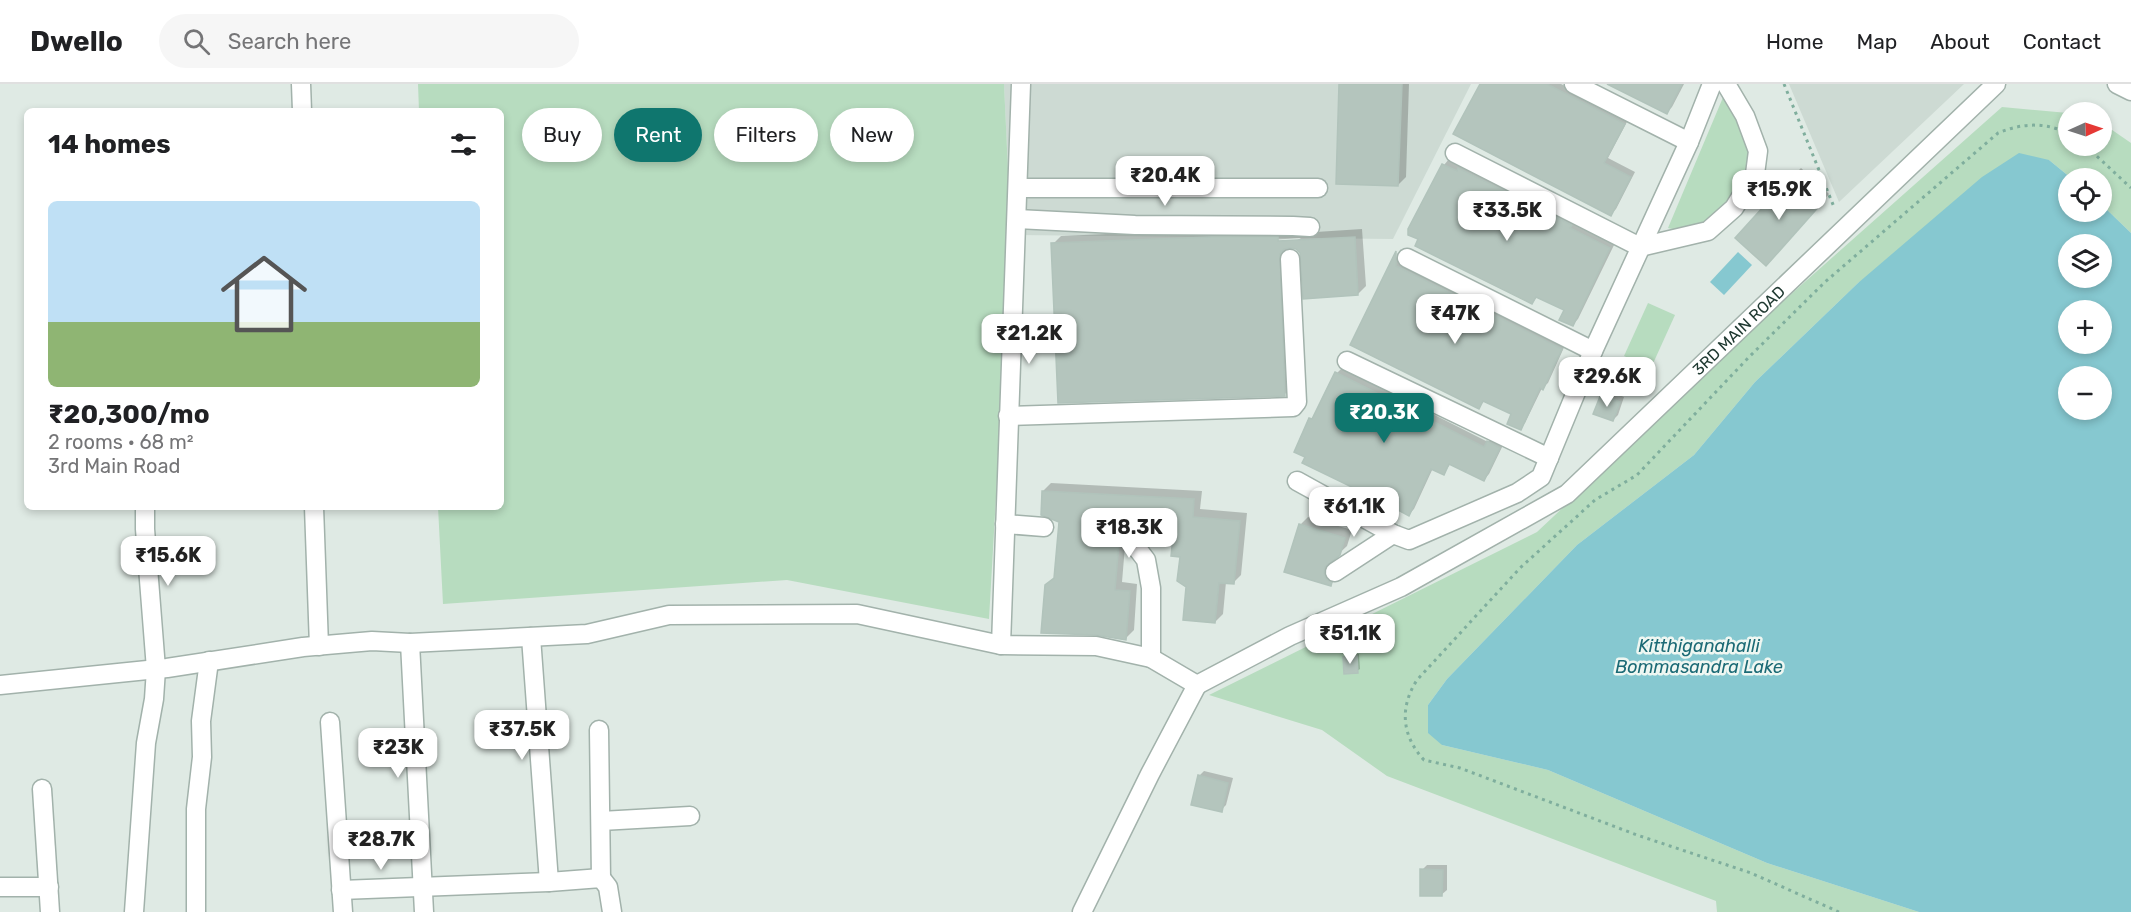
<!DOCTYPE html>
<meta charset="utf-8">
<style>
:root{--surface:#fff;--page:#f6f6f6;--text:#202124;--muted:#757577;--line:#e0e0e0;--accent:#0f766e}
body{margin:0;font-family:Rubik,sans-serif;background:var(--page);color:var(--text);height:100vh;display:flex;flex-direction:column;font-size:22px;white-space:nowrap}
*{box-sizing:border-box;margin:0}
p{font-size:20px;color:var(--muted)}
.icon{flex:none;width:33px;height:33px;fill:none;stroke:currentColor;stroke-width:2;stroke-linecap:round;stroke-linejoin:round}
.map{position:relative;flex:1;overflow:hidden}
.details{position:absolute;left:24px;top:24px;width:480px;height:402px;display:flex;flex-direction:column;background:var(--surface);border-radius:9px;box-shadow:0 3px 9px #0003}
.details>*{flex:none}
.top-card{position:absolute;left:522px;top:24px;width:570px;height:54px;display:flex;gap:12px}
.needle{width:39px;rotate:87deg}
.buttons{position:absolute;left:2058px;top:18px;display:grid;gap:12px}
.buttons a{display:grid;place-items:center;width:54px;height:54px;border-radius:50%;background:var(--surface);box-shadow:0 3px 9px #0003;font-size:30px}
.price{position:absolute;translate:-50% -51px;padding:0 14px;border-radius:12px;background:#fff;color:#222;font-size:20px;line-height:39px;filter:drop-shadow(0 2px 3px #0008)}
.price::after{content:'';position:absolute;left:50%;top:36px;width:18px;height:14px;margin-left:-9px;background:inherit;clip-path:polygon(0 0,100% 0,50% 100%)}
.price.current{background:var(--accent);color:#fff}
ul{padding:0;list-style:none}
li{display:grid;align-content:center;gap:12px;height:318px;padding:0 24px}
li+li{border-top:2px solid var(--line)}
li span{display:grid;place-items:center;height:186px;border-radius:9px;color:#555}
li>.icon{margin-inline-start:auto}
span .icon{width:108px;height:108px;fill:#fffc;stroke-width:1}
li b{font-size:26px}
h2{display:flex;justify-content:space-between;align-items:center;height:72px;padding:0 24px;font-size:26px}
.tag{padding:0 21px;border-radius:27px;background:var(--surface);box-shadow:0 3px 9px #0003;font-size:21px;line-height:54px}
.tag.current{background:var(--accent);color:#fff}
header{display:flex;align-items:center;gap:36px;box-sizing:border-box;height:84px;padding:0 30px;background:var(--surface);border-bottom:2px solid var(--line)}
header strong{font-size:28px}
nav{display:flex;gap:33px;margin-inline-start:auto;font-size:21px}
.search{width:420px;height:54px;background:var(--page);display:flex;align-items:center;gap:15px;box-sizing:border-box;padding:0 21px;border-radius:33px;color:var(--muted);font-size:22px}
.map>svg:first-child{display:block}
.built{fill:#cddad3}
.green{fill:#b7dcbf}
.water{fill:#86c8d0;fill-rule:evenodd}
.shadow{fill:#0003;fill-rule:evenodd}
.building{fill:#b4c5bd;stroke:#b1c3bb;stroke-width:1.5}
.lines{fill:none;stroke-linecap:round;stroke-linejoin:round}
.minor-casing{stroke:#a2b2ab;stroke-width:21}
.path{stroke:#7fae9d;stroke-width:3;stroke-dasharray:3 4.5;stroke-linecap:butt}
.minor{stroke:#fff;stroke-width:18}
.labels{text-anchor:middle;stroke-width:5;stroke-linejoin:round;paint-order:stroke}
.street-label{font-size:16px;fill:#203a32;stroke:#eff7f2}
.water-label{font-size:18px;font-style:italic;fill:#1b6a75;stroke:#eff7f2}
</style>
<header>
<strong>Dwello</strong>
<div class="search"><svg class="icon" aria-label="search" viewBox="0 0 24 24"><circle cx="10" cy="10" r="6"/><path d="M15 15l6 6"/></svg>Search here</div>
<nav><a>Home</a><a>Map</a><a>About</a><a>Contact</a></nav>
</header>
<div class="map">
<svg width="2131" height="828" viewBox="0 0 2131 828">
<rect width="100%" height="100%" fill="#dfeae4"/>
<g class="built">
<path d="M1004 0H1471L1393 155 1011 151Z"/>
<path d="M1789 0H1964L1839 118Z"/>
</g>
<g class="green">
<path d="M418 0H1004L1011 151 989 535 787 496 443 520 438 423H501V27H419Z"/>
<path d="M1724 11C1732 20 1750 58 1751 69 1753 90 1725 128 1708 138 1700 143 1676 147 1668 144Z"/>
<path d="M2002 23 2068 29V62H2102V39L2131 59V149L2102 121V94H2071L2049 76 1858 199 1755 298 1694 371 1577 461 1447 595 1428 621 1442 661 1548 686 1767 779 1919 828H1717L1716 817 1387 692 1322 646 1209 611 1537 448 1772 227Z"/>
<path d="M1648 219 1675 231 1651 284 1624 272Z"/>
</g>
<g class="water">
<path d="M2019 69 2049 76 2071 94H2068V128H2102V121L2131 149V828H1919L1767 779 1548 686 1442 661 1428 649V621L1447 595 1577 461 1694 371 1755 298 1858 199 1982 93ZM2068 160H2102V194H2068ZM2068 226H2102V260H2068ZM2068 292H2102V326H2068Z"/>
<path d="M1738 168 1752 181 1724 211 1710 198Z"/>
</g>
<g class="shadow">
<path d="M1342 0H1409L1406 93 1398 101Z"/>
<path d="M1482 0H1561L1629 34 1608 74 1635 88 1616 125 1611 130Z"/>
<path d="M1610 0H1684L1672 23 1667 28Z"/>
<path d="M1449 75 1615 159 1578 235 1573 240 1566 225 1537 213 1532 219 1408 149 1444 81Z"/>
<path d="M1801 84 1829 110 1774 172 1793 92Z"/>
<path d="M1220 145 1285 150 1362 145 1366 202 1358 210 1296 164 1287 163 1292 303 1284 311 1053 160 1061 152ZM1301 154 1294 158 1271 159 1270 156Z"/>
<path d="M1401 165 1400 177 1566 259 1548 299 1542 304 1525 339 1520 344 1513 329 1485 316 1479 323 1352 261Z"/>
<path d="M1342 284 1488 358 1493 353 1504 359 1489 390 1484 395 1451 379 1444 389 1433 384 1414 425 1409 430 1402 415 1375 402 1368 411 1304 379 1311 335 1316 330 1337 289Z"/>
<path d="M1607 306 1624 313 1618 331 1613 336 1602 311Z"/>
<path d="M1051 399 1202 407 1200 425 1247 429 1241 491 1233 499 1226 498 1223 530 1215 538 1187 502 1176 441 1125 437 1123 443 1126 450 1122 498 1137 500 1134 546 1126 554 1046 501 1055 493 1061 437 1043 407Z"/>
<path d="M1308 433 1352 446 1347 462 1332 476 1331 480 1338 493 1330 501 1286 487 1300 441Z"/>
<path d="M1359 570 1360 585 1357 587 1345 573 1347 571Z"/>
<path d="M1204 687 1233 694 1226 721 1221 726 1199 692Z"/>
<path d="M1427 781H1447V806L1441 811 1422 786Z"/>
</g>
<g class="building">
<path d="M1339 0H1402L1398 102 1336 100Z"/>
<path d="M1480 0H1547L1625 40 1604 79 1631 93 1611 132 1453 50Z"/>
<path d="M1607 0H1682L1667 30Z"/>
<path d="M1442 80 1457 87 1458 84 1572 141 1570 144 1610 164 1573 242 1559 236 1564 226 1536 213 1532 220 1415 162 1418 155 1408 151V145Z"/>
<path d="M1792 91 1822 119 1766 182 1735 154Z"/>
<path d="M1211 153H1278V157L1355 153 1358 211 1303 215 1300 169 1296 165 1290 164 1284 165 1280 170 1285 312 1058 319 1051 159Z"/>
<path d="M1396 167V182L1562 265 1543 306 1540 304 1521 346 1507 340 1511 330 1483 317 1479 325 1350 261Z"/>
<path d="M1335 288 1484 363 1487 357 1500 364 1484 397 1449 380 1444 391 1431 385 1409 432 1396 425 1400 415 1373 403 1369 413 1355 407 1356 405 1302 379 1305 373 1294 368 1309 334 1312 335Z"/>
<path d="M1601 310 1620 318 1613 337 1593 330Z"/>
<path d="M1042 407 1194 415 1193 433 1240 437 1234 500 1219 499 1215 539 1183 536 1186 503 1177 497 1180 473 1171 472 1174 443 1120 438 1116 452 1119 458 1115 506 1130 507 1126 556 1096 551 1041 549 1045 501 1054 494 1059 438 1041 431Z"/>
<path d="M1299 440 1345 454 1340 471 1325 483 1324 489 1326 495 1332 498 1331 502 1284 488Z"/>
<path d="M1357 572 1358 589 1344 590 1343 573Z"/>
<path d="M1198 691 1228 699 1222 728 1191 721Z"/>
<path d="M1420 785 1443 786 1442 812H1420Z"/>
</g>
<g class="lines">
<defs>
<g id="minor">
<path d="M301 0 302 27"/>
<path d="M1574 0 1689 58"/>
<path d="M2117 0 2131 7"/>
<path d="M1455 69 1640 163 1708 147 1734 124 1755 90 1758 67 1745 32 1726 0"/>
<path d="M1018 104H1318"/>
<path d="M1017 135 1135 141 1293 142 1310 143"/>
<path d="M1407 174 1593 267"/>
<path d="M1347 277 1549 374"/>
<path d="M1008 332 1293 323 1297 318 1290 175"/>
<path d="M1297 397 1393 450 1409 456 1517 409 1541 393 1593 267 1689 58 1712 0"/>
<path d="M314 423 319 562"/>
<path d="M1005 440 1044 443"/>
<path d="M1127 451 1146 476 1151 504V574"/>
<path d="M1335 488 1393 450"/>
<path d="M531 553 549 798"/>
<path d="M410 559 424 828"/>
<path d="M1001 561 1021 0"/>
<path d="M0 601 167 584 303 563 372 557 410 559 587 550 669 531 857 530 1001 561 1096 562 1151 574 1197 601 1150 690 1082 828"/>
<path id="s1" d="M1197 601 1290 552 1401 503 1567 410 1996 0"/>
<path d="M330 638 343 828"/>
<path d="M599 646 601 794"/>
<path d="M42 705 50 828"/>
<path d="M601 737 690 732"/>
<path d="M0 803H49"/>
<path d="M341 806 549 798 601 794 608 803 612 828"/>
<path d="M134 828 146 659 154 615 156 585 145 445V423"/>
<path d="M196 828V725L202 673 201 637 209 577"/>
</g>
</defs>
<use href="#minor" class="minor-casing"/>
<g class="path">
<path d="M1784 0 1834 123"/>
<path d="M2086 62 2131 104"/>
<path d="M1839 828 1751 789 1637 751 1460 684 1424 676C1402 652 1399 624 1417 596L1520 484 1595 416 1637 391 1749 273 1825 198 1998 49C2022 39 2044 38 2068 49"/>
</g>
<use href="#minor" class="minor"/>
</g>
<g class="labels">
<g class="street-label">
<text dy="6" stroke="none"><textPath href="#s1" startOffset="654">3RD MAIN ROAD</textPath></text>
</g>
<g class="water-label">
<text x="1699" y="568">Kitthiganahalli<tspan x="1699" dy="21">Bommasandra Lake</tspan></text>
</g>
</g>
</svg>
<div class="buttons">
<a><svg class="needle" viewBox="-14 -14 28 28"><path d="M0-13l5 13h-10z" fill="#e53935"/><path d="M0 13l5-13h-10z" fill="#757577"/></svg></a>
<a><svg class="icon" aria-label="locate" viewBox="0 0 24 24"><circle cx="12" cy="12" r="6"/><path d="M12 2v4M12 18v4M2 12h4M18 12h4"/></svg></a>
<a><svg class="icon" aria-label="layers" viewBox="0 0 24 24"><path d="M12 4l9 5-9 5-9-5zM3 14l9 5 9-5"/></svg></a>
<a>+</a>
<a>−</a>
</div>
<b class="price" style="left:1165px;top:123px">₹20.4K</b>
<b class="price" style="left:1779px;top:137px">₹15.9K</b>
<b class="price" style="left:1507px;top:158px">₹33.5K</b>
<b class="price" style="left:1455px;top:261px">₹47K</b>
<b class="price" style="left:1029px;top:281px">₹21.2K</b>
<b class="price" style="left:1607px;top:324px">₹29.6K</b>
<b class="price current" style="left:1384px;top:360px">₹20.3K</b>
<b class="price" style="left:1354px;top:454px">₹61.1K</b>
<b class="price" style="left:1129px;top:475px">₹18.3K</b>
<b class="price" style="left:168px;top:503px">₹15.6K</b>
<b class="price" style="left:1350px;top:581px">₹51.1K</b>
<b class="price" style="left:522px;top:677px">₹37.5K</b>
<b class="price" style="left:398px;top:695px">₹23K</b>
<b class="price" style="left:381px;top:787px">₹28.7K</b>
<div class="top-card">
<a class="tag">Buy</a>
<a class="tag current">Rent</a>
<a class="tag">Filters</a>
<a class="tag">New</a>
</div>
<section class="details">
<h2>14 homes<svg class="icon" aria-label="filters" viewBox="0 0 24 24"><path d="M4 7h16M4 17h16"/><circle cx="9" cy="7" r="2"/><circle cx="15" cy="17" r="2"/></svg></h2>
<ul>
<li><span style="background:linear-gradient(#bfe0f5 65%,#8fb573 0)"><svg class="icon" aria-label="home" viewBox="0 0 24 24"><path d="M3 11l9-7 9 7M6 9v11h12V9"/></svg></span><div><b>₹20,300/mo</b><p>2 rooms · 68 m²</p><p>3rd Main Road</p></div></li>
</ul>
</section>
</div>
